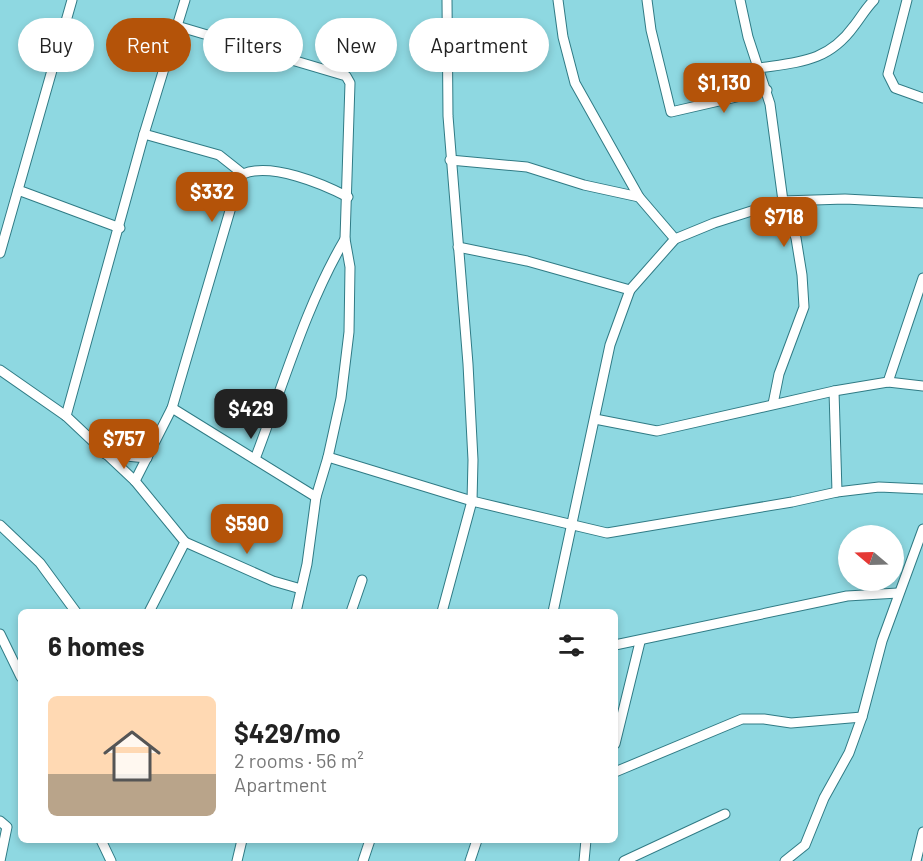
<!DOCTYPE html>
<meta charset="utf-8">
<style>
:root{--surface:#fff;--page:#f6f6f6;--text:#222;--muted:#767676;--line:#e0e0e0;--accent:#b45309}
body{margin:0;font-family:Barlow,sans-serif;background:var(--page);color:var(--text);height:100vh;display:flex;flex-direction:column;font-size:22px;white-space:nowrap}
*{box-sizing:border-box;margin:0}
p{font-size:20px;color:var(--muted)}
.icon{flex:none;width:33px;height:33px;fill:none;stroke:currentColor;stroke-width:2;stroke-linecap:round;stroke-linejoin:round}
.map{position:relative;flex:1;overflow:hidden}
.details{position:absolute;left:18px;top:609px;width:600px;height:234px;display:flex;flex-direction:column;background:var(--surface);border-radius:9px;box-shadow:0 3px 9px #0003}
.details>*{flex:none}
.top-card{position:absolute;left:18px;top:18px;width:600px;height:54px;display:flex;gap:12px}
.needle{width:39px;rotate:289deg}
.buttons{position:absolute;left:838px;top:525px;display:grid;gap:12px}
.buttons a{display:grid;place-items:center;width:66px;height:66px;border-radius:50%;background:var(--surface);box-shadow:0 3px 9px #0003;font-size:30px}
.price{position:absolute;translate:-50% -51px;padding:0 14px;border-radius:12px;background:var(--accent);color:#fff;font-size:20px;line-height:39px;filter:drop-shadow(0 2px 3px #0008)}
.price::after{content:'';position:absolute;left:50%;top:36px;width:18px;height:14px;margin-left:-9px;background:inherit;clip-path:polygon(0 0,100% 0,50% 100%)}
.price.on{background:#222;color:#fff}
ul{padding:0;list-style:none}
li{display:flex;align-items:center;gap:18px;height:150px;padding:0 30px}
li+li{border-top:2px solid var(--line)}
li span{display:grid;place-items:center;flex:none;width:168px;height:120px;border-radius:9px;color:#555}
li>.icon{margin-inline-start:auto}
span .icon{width:72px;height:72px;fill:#fffc;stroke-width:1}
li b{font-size:26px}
h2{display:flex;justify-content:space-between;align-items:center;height:72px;padding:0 30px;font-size:26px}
.tag{padding:0 21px;border-radius:27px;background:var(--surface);box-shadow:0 3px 9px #0003;font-size:21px;line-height:54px}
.tag.on{background:var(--accent);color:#fff}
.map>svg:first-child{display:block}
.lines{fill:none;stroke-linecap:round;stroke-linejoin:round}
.minor-casing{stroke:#307b85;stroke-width:11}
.minor{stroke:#fff;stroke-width:9}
</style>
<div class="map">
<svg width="923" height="861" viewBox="0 0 923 861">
<rect width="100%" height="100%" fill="#8ed8e1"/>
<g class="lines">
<defs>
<g id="minor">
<path d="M558 0 563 37 575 83 639 197 675 239"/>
<path d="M647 0 651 30 671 112 767 90"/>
<path d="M740 0 748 37 770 104 783 201 796 238 802 275 804 307 779 374 773 404"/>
<path d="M907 0 888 74 895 88 923 98"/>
<path d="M177 26 346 76 350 83 345 239 350 267 349 332 341 398 328 457 316 497 307 564 296 612"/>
<path d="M759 68C799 62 828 62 854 26 861 17 866 8 874 0"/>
<path d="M144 134 219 155 243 174"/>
<path d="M450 160 527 167 584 185 639 197"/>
<path d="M18 190 120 228"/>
<path d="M458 247 527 261 630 290"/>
<path d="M0 253 72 0"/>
<path d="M0 370 66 416 135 481 185 542 149 612"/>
<path d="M888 382 923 278"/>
<path d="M834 391 837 492"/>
<path d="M172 408 316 497"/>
<path d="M66 416 144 134 185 0"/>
<path d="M595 419 657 431 834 391 888 382 923 386"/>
<path d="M105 454 147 458"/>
<path d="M328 457 472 501 607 533 792 502 837 492 879 487 923 489"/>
<path d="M255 459C283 386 305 307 345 239"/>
<path d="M135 481 172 408 239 180 243 174C271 162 323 184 348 197"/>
<path d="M0 525 40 563 76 612"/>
<path d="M185 542 273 581 301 589"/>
<path d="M351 612 362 580"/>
<path d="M442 612 472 501 473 460 468 364 448 116 447 0"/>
<path d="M553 612 610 345 630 290 675 239 714 223 783 201 845 199 923 203"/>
<path d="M0 634 21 677"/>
<path d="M615 645 847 596 898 593"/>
<path d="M615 744 640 642"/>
<path d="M615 772 742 719H764L791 723 862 717"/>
<path d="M0 821 7 827 0 861"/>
<path d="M101 840 111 861"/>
<path d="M237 861 242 840"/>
<path d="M363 861 370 840"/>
<path d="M470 861 477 840"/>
<path d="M584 861 586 840"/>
<path d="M624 861 725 814"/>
<path d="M785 861 805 845 824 798 849 753 862 717 882 641 923 529"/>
<path d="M916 861 923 832"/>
</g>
</defs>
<use href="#minor" class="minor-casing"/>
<use href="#minor" class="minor"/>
</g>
</svg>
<div class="buttons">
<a><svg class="needle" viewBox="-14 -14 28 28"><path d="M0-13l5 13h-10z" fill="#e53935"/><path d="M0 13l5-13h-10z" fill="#767676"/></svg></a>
</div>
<b class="price" style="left:724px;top:114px">$1,130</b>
<b class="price" style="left:212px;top:223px">$332</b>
<b class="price" style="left:784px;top:248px">$718</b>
<b class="price on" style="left:251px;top:440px">$429</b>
<b class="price" style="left:124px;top:470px">$757</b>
<b class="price" style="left:247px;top:555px">$590</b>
<div class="top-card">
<a class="tag">Buy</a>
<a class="tag on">Rent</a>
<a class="tag">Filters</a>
<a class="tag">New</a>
<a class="tag">Apartment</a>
</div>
<section class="details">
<h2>6 homes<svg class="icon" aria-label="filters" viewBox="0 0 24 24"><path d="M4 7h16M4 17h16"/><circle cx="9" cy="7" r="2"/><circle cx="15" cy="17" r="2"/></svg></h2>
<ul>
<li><span style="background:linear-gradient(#ffd9b3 65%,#b9a48a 0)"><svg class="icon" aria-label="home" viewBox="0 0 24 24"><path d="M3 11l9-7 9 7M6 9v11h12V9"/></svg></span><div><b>$429/mo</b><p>2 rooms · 56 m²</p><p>Apartment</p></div></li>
</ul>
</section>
</div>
